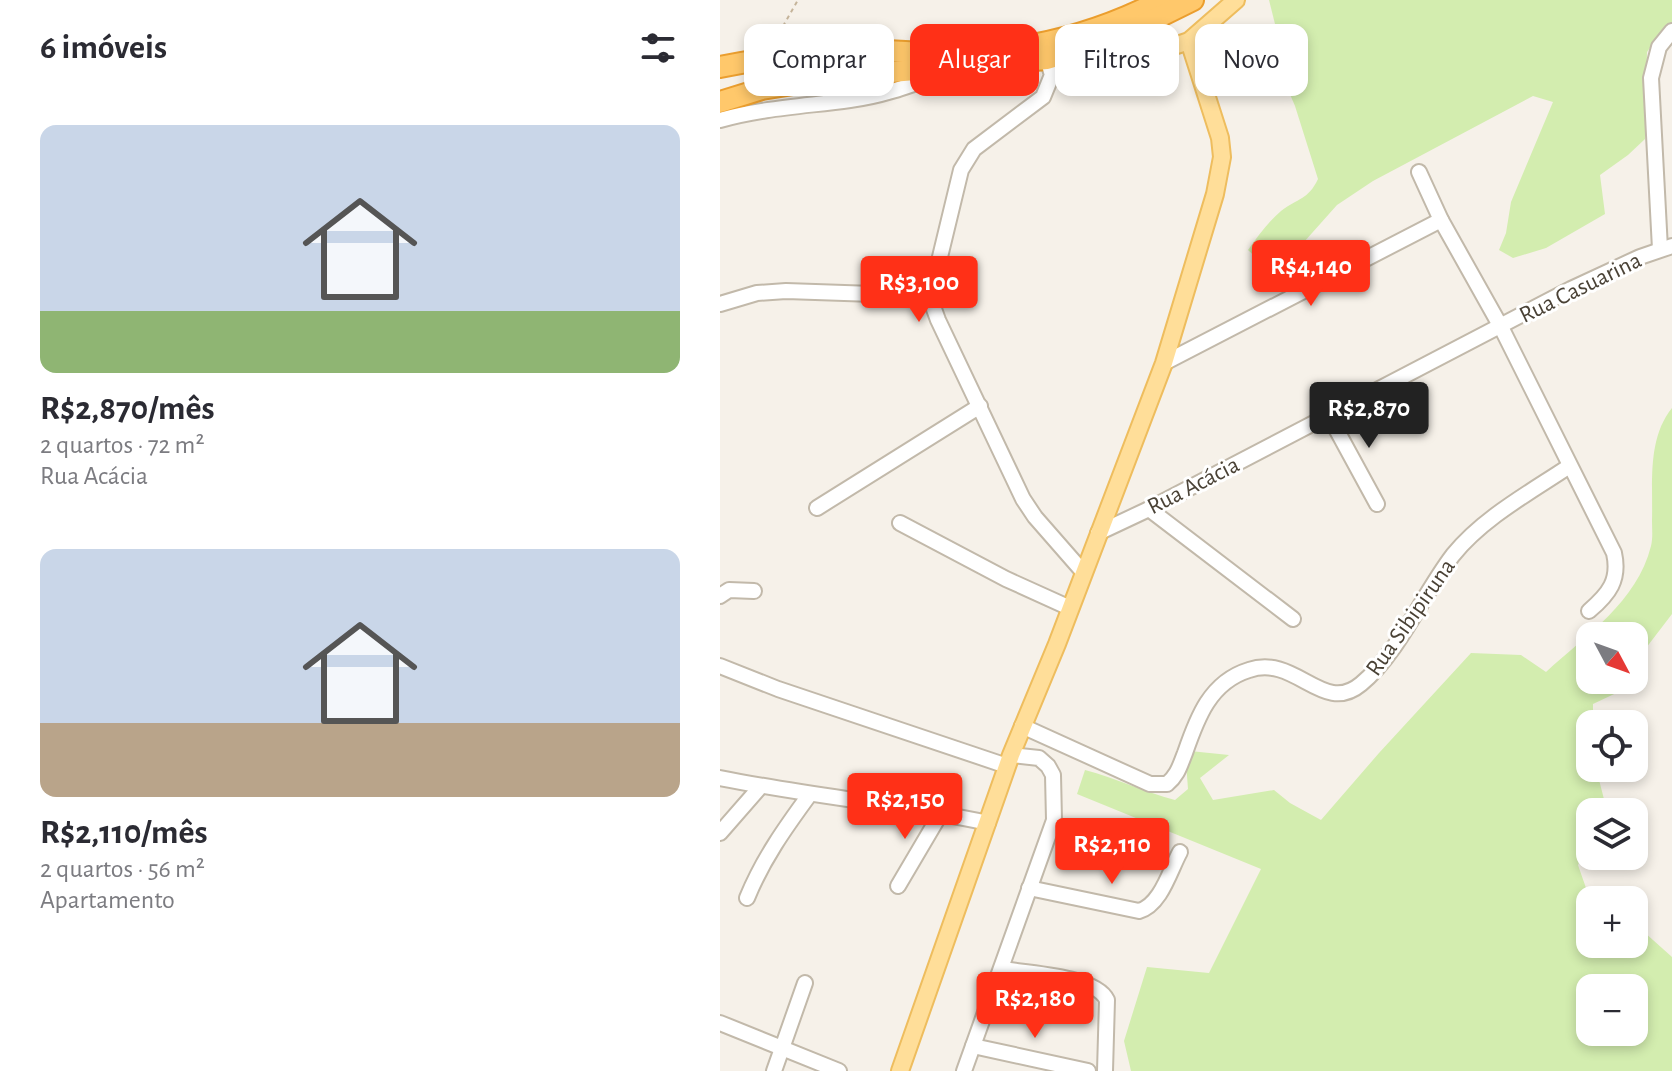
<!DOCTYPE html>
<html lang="pt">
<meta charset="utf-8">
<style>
:root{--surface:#fff;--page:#f2f2f3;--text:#2b2b33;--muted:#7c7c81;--accent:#ff3017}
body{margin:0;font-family:"Alegreya Sans",sans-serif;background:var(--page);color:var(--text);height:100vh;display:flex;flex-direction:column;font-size:30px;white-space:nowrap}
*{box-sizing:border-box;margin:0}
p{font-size:26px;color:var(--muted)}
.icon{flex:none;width:44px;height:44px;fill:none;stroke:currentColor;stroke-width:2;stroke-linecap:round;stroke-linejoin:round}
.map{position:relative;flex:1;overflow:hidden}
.sheet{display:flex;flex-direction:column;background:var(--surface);width:720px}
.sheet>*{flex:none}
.banner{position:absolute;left:24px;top:24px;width:760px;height:72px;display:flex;gap:16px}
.needle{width:52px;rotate:131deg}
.tools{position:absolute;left:856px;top:622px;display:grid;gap:16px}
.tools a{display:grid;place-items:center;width:72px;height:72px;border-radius:16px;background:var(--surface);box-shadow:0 4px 12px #0003;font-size:40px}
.price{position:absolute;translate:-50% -68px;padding:0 18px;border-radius:8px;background:var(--accent);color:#fff;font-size:26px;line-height:52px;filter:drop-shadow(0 2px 4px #0008)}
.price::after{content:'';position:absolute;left:50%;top:48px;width:24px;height:18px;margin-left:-12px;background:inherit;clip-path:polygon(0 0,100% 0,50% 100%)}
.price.active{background:#222;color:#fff}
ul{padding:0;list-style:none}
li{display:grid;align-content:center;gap:16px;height:424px;padding:0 40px}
li span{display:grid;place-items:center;height:248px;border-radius:16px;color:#555}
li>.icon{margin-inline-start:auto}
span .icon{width:144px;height:144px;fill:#fffc;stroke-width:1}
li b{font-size:34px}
h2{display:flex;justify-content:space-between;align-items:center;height:96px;padding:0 40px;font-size:34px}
.pill{padding:0 28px;border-radius:16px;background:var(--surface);box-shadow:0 4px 12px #0003;font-size:28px;line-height:72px}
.pill.active{background:var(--accent);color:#fff}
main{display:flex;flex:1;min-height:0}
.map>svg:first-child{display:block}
.green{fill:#d3edaf;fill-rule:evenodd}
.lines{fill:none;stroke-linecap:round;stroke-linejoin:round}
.minor-casing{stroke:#c2b9aa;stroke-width:18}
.major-casing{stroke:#eebd5e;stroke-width:20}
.highway-casing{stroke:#eb9e2e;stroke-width:24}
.path{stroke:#c5b49a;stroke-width:2;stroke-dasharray:4 4;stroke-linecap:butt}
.minor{stroke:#fff;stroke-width:14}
.major{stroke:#ffde99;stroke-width:16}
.highway{stroke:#ffc86b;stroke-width:20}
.labels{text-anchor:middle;stroke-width:6;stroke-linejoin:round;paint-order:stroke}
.street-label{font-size:24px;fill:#4a4236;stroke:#fff}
</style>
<main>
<section class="sheet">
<h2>6 imóveis<svg class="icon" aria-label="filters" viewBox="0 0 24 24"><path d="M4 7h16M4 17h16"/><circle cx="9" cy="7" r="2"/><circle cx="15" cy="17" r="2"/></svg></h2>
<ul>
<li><span style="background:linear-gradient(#c9d6e8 75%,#8fb573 0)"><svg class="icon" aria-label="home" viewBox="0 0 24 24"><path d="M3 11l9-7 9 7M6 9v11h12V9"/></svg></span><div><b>R$2,870/mês</b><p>2 quartos · 72 m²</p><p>Rua Acácia</p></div></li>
<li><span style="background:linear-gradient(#c9d6e8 70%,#b9a48a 0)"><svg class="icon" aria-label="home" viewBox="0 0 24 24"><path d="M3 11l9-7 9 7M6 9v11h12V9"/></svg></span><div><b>R$2,110/mês</b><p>2 quartos · 56 m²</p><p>Apartamento</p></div></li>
</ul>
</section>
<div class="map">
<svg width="952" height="1071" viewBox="0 0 952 1071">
<rect width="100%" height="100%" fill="#f6f1e9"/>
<g class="green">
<path d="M549 0H952V26L942 31 927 52 925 139 908 155 880 175 885 214 826 248 793 258 779 250 786 233 791 202 833 102 813 96 653 181 617 205 584 242 548 269 528 250C538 236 548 222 561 211 578 198 588 200 598 179L575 106 557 64 555 24Z"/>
<path d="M952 408V614L926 648 914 675V636H870V680H912L909 687 873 704V724H870V768H876L886 807 884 812H870V841L858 865 866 888 876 900H870V944H914V923L952 957V1071H411L404 1041 427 967 489 973 541 869 357 794 365 770C396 778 424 792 455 800L468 789 466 762 470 751 509 755 480 778 493 800 554 790 570 803 601 820 659 753 751 653 801 655 826 672C866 635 917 602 931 546 933 538 932 529 932 521 933 483 927 439 952 408ZM870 988H914V1032H870Z"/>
</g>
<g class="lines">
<defs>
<g id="minor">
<path d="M327 59 332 75 323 97 254 149 241 170 212 290 214 309 218 320 303 499 315 517 364 573"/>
<path d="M0 120C42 108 86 106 130 100 163 96 194 84 225 73"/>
<path d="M699 172 721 220 781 327 894 553C900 580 889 594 869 611"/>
<path d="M940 249 931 78 939 47 952 31"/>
<path d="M0 304 37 293 66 291 212 296"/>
<path d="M444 363 721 220"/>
<path d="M608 414 657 504"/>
<path d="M97 508 260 406"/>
<path d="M429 509 573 619"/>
<path d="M180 523 286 579 350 608"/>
<path d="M378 533 429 509 851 289 920 257 952 246"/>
<path d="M0 596 9 590 34 591"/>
<path d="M0 666 58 689 287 766"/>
<path d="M302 726 430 784H447C458 775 460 765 465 753 477 718 490 682 529 670 576 654 603 716 641 684 678 654 703 594 733 555 763 518 809 493 848 467"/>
<path d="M0 778C89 796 179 804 268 823"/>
<path d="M0 833 41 786"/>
<path d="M178 886 221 813"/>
<path d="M309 888 419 911C441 905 450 870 460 852"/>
<path d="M27 898C43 859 65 828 90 794"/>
<path d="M281 969C307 973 376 976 387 1000L385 1071"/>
<path d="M0 1023 119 1071"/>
<path d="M253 1046 368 1071"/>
<path d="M54 1071 85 983"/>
<path d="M244 1071 334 820 333 775 328 766 319 758 291 755"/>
</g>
<g id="major">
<path d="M344 54 366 62 457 45 469 41 516 0"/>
<path d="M180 1071 291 755 337 644 444 363 495 194 502 157 500 138 469 41"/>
</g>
<g id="highway">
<path d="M0 67C36 60 72 54 109 51 151 48 194 54 237 53 308 51 379 33 442 0"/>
<path d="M0 102 42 89 123 76 327 59 394 39 473 0"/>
</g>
</defs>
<use href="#minor" class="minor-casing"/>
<use href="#major" class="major-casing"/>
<use href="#highway" class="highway-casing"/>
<path class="path" d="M55 40 78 0"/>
<use href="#minor" class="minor"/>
<use href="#major" class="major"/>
<use href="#highway" class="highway"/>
</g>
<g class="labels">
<g class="street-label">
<text transform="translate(860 287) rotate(-26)" y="8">Rua Casuarina</text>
<text transform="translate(473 485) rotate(-27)" y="8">Rua Acácia</text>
<text transform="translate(690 617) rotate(-55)" y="8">Rua Sibipiruna</text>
</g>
</g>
</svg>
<div class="tools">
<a><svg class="needle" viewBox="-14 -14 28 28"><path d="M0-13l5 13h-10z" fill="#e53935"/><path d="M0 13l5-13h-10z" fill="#7c7c81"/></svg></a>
<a><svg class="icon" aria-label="locate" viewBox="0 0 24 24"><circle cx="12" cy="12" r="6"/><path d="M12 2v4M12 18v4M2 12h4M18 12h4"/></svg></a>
<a><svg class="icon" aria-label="layers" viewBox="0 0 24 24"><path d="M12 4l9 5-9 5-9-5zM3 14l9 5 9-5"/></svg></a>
<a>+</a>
<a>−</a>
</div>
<b class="price" style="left:591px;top:308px">R$4,140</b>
<b class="price" style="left:199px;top:324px">R$3,100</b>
<b class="price active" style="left:649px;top:450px">R$2,870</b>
<b class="price" style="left:185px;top:841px">R$2,150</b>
<b class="price" style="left:392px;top:886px">R$2,110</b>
<b class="price" style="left:315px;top:1040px">R$2,180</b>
<div class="banner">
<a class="pill">Comprar</a>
<a class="pill active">Alugar</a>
<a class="pill">Filtros</a>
<a class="pill">Novo</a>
</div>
</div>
</main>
